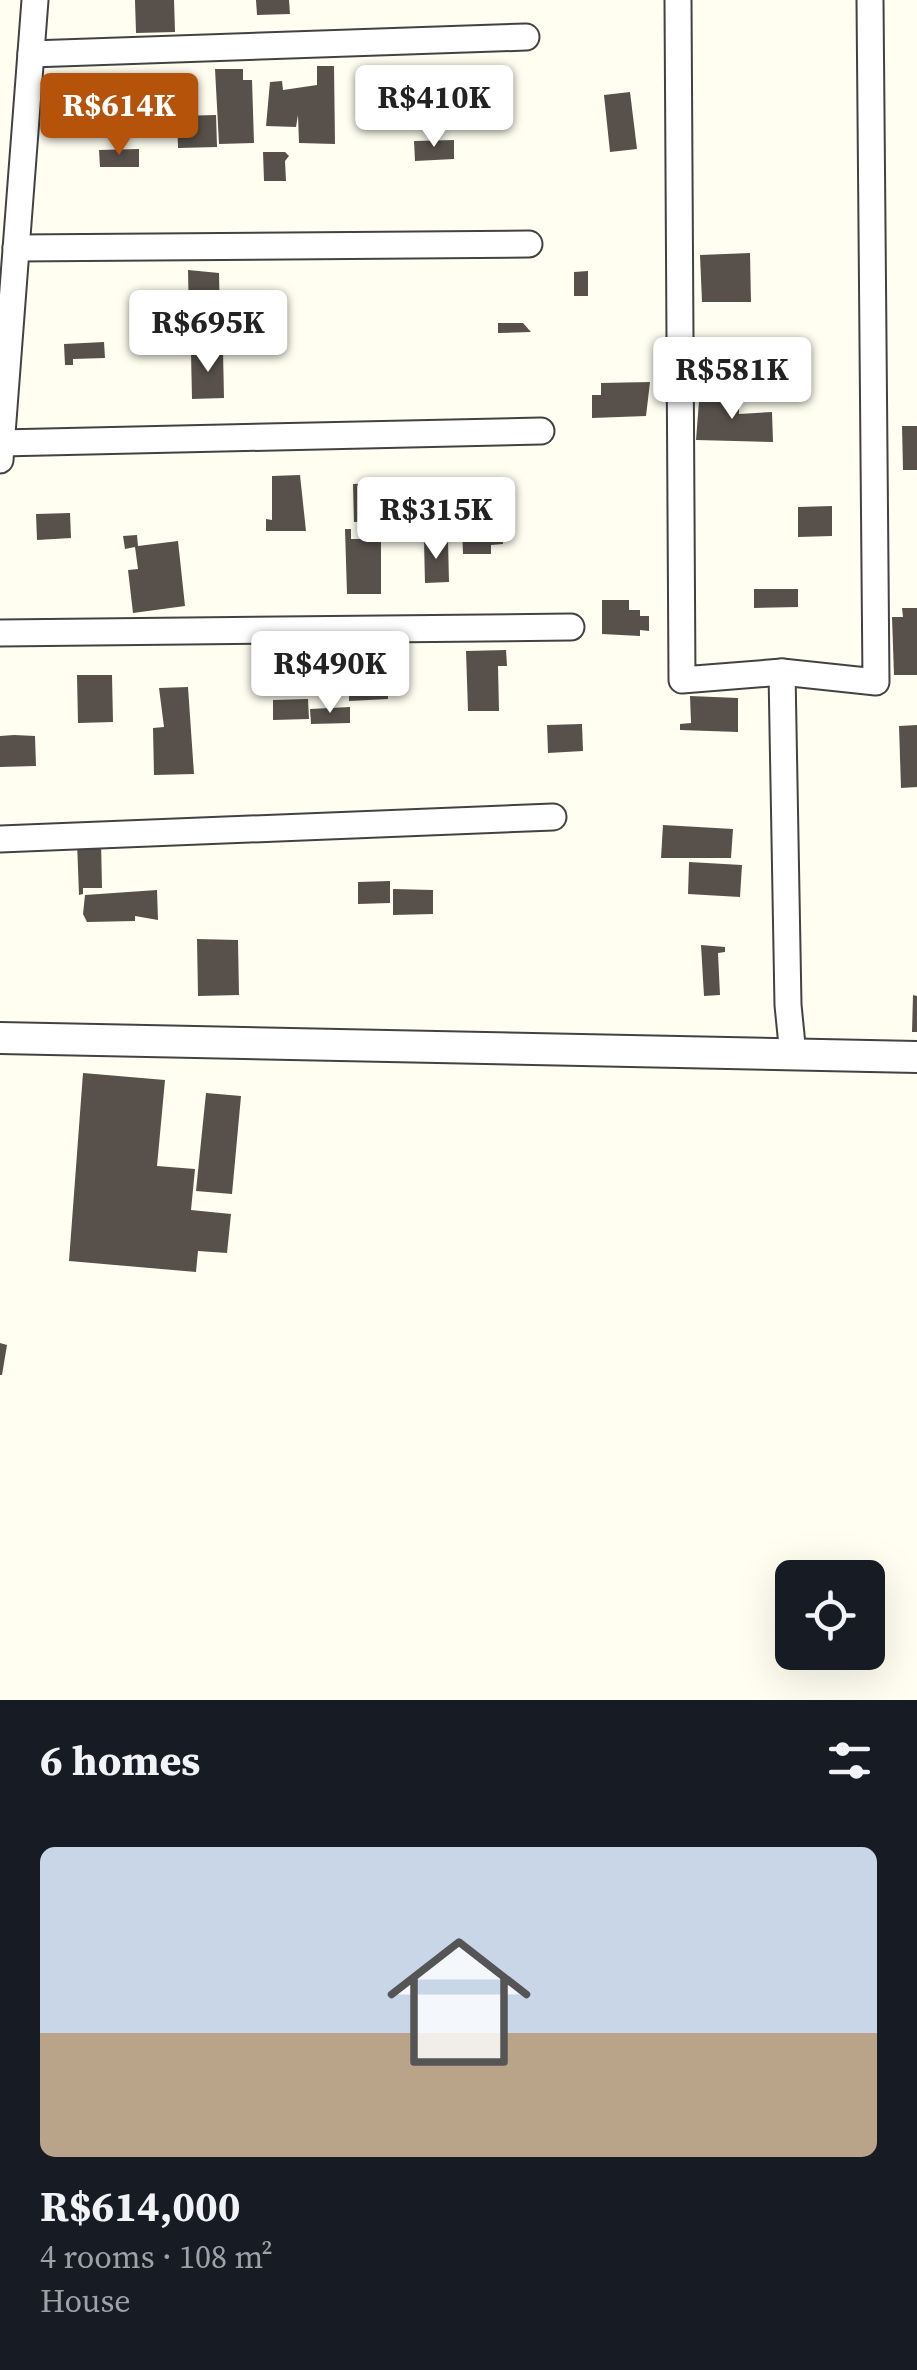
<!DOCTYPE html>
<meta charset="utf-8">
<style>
:root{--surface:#171b24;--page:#20242c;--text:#f1f3f6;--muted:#9ea1a6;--accent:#b45309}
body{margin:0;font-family:"Source Serif 4",serif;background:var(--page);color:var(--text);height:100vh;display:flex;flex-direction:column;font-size:38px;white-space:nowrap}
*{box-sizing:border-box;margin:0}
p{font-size:32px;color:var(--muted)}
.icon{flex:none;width:55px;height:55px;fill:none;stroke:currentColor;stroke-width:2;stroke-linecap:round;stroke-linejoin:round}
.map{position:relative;height:1700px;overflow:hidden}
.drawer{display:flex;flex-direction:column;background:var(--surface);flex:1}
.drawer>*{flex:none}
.tools{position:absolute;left:775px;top:1560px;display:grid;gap:20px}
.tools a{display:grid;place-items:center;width:110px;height:110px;border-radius:15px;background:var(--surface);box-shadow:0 10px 40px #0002;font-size:50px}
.price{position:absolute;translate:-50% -85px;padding:0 22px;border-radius:10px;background:#fff;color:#222;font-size:32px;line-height:65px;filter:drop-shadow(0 2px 5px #0008)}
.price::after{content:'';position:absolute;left:50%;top:60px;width:30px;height:22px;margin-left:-15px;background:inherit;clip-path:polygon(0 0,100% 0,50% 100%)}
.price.on{background:var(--accent);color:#fff}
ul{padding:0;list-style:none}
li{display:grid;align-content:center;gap:20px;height:530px;padding:0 40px}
li span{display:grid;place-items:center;height:310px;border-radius:15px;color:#555}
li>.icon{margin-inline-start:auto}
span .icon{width:180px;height:180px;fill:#fffc;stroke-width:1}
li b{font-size:42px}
h2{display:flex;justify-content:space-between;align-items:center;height:120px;padding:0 40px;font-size:42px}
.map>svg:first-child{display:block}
.building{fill:#58514b}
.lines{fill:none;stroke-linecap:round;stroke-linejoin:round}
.minor-casing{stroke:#424242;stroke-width:29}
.tertiary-casing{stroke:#424242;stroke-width:34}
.minor{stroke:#fff;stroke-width:25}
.tertiary{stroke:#fff;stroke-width:30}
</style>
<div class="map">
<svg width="917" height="1700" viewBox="0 0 917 1700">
<rect width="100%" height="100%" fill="#fffef1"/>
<g class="building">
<path d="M135 0H174L175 32 136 33Z"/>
<path d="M256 0H289L290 14 257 15Z"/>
<path d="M317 66H334L335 144 299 143 298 115 296 127 266 126 270 82 282 81 283 90 317 85Z"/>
<path d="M215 69H243V80H252L254 143 219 144Z"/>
<path d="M630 92 637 149 610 152 604 95Z"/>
<path d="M216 115 217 147 178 148 177 116Z"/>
<path d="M454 140V159L415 161 414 141Z"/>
<path d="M139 149V167H100L99 150Z"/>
<path d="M263 152H285L289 156 285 161 286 181H264Z"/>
<path d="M750 253 751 302H702L700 255Z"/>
<path d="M188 270 219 273 220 321 189 322Z"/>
<path d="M588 271V296H574V272Z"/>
<path d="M498 323H523L531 332 498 333Z"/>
<path d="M104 342 105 358 73 359V365H65L64 344Z"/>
<path d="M223 351 224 398 192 399 191 352Z"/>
<path d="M650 382 646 416 592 418V395H601V383Z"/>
<path d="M739 395V414L772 412 773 442 696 440 699 401Z"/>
<path d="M902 426H917V470H903Z"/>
<path d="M300 475 306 531H266V519L272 520V476Z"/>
<path d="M379 483V521L354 522 353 484Z"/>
<path d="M832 506V536L798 537V507Z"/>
<path d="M70 513 71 538 37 540 36 514Z"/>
<path d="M502 526 503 544 491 545V554H463L462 528Z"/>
<path d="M345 529H351V539H381V594H347Z"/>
<path d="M137 535 138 546 178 541 185 606 133 613 128 570 138 569 135 547 125 549 123 536Z"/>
<path d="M424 541H448L449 582 425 583Z"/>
<path d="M754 589H798V607L754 608Z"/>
<path d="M602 600H629V610H640V616H649V631L640 630V636L602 634Z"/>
<path d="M902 608H917V675H894L892 617H903Z"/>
<path d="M387 641V647H368L367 655 387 650 388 699 349 701V642Z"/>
<path d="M506 650 507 666H498L499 711H468L466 651Z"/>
<path d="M77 675H112L113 722 78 723Z"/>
<path d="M188 687 194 774 154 775 153 728 164 727 159 688Z"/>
<path d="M690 696 738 698V732L680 730V724L691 723Z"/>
<path d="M308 699 309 719 273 720V700Z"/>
<path d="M350 707V723L311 724 310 709Z"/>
<path d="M582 724 583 751 548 753 547 725Z"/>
<path d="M917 725V787L901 788 899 726Z"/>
<path d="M14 735 35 736 36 766 0 767V736Z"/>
<path d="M663 825 733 829 731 858H661Z"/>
<path d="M101 841 102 888H83V894L79 895 77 842Z"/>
<path d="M689 862 742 865 740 897 688 894Z"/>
<path d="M390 881V903L358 904V882Z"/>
<path d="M393 889 433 890V914L393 915Z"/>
<path d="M157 890 158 920 135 916V921L87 922 83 914 85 895Z"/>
<path d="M197 939 238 940 239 995 198 996Z"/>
<path d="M701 945 725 947V952L718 953 720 995 704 996Z"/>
<path d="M913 995 917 996V1032H912Z"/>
<path d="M83 1073 165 1080 157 1166 195 1169 191 1210 231 1214 227 1253 198 1251 196 1272 69 1261Z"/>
<path d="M206 1093 241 1096 232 1194 196 1191Z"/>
<path d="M0 1343 7 1345 2 1375H0Z"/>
</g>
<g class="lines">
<defs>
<g id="minor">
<path d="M678 0 682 680 782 672 876 682 870 0"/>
<path d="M31 54 526 37"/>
<path d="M16 248 529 244"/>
<path d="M1 443 541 431"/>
<path d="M0 460 35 0"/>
<path d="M0 633 571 627"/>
<path d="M782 672 788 1005 793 1055"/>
<path d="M0 839 553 817"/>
</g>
<path id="tertiary" d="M0 1038 917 1057"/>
</defs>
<use href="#minor" class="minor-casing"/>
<use href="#tertiary" class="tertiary-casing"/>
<use href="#minor" class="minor"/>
<use href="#tertiary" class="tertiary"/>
</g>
</svg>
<div class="tools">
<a><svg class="icon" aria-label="locate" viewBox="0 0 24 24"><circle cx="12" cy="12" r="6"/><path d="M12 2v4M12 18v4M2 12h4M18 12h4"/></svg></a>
</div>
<b class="price" style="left:434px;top:150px">R$410K</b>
<b class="price on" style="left:119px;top:158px">R$614K</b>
<b class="price" style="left:208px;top:375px">R$695K</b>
<b class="price" style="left:732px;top:422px">R$581K</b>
<b class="price" style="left:436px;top:562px">R$315K</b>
<b class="price" style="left:330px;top:716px">R$490K</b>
</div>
<section class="drawer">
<h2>6 homes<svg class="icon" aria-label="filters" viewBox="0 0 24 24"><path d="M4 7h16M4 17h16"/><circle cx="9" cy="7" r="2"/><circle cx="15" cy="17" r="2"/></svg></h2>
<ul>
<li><span style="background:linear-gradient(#c9d6e8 60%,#b9a48a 0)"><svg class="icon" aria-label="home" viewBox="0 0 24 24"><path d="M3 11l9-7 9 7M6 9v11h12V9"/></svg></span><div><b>R$614,000</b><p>4 rooms · 108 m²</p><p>House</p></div></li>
</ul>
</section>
